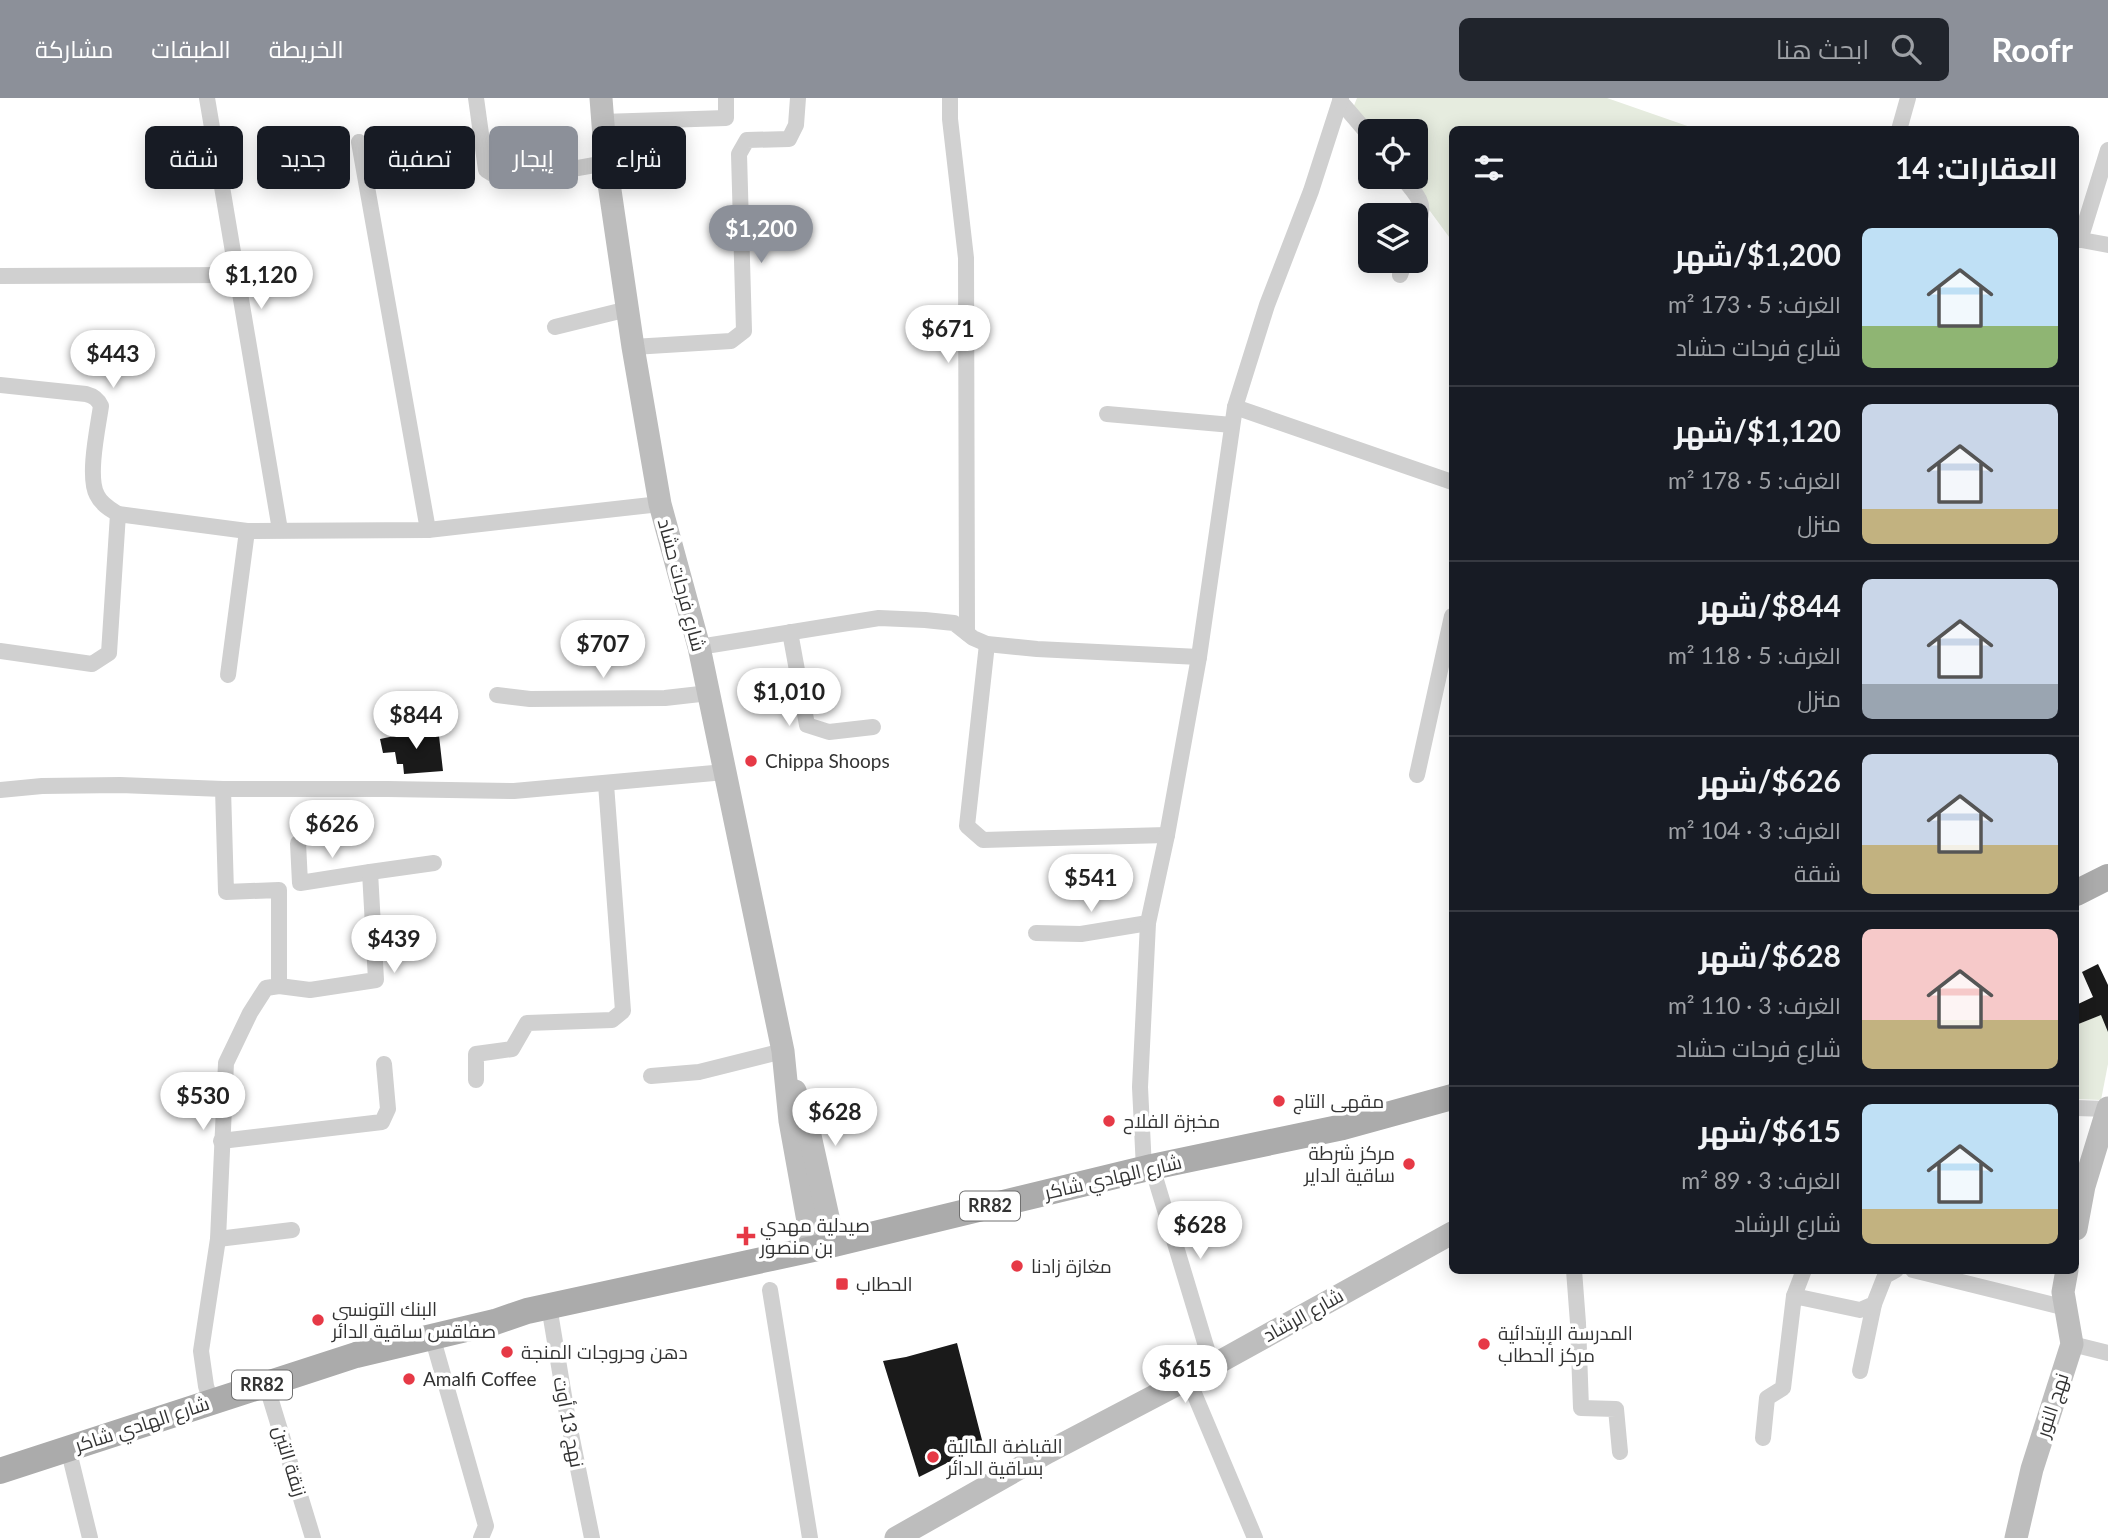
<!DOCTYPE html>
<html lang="ar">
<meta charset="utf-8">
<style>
:root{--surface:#171b24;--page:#20242c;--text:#f1f3f6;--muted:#9ea1a6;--line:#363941;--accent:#8c9099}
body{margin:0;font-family:Lato,Cairo,sans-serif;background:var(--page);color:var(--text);direction:rtl;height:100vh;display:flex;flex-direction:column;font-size:26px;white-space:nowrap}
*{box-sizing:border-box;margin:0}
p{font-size:23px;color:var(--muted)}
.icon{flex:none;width:38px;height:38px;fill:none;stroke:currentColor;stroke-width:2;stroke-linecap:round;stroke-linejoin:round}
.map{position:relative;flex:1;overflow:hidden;direction:ltr}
.panel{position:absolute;left:1449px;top:28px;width:630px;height:1148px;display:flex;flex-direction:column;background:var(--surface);border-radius:10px;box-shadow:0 4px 18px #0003;direction:rtl}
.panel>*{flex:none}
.guide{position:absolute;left:21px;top:28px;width:665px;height:63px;direction:rtl;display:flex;gap:14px}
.controls{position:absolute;left:1358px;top:21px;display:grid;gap:14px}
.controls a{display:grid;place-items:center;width:70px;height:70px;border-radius:10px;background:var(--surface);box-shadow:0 4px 18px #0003;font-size:35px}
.price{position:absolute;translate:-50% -60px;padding:0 16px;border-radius:24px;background:#fff;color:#222;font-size:23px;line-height:46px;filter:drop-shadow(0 2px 4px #0008)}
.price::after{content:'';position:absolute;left:50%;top:42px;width:21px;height:16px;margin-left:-10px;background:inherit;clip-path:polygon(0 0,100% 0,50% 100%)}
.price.current{background:var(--accent);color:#fff}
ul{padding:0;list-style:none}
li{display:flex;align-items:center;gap:21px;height:175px;padding:0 21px}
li+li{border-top:2px solid var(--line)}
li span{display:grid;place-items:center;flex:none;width:196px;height:140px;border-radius:10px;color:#555}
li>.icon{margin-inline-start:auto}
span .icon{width:84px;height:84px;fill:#fffc;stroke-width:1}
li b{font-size:30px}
h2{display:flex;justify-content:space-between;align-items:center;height:84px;padding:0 21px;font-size:30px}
.tag{padding:0 24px;border-radius:10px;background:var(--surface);box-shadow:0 4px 18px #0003;font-size:24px;line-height:63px}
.tag.current{background:var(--accent);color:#fff}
header{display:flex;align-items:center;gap:42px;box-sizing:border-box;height:98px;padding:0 35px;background:var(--accent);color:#fff}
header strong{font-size:33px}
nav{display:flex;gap:38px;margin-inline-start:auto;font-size:24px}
.search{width:490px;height:63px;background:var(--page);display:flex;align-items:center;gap:18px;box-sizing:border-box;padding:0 24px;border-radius:10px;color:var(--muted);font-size:26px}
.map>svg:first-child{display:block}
.green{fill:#e6ecdf}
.building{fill:#1a1a1a}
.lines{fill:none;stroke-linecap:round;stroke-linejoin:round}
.street{stroke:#d0d0d0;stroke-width:16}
.secondary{stroke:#bdbdbd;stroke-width:23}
.primary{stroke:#ababab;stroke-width:26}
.poi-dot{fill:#e63946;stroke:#fff;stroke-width:2.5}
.labels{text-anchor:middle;stroke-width:7;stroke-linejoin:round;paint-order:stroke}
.shield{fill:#fff;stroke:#707070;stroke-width:2}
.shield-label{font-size:18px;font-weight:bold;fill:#333}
.street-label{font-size:19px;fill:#333;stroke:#fff}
.poi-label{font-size:19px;fill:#333;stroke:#fff;text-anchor:start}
</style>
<header>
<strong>Roofr</strong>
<div class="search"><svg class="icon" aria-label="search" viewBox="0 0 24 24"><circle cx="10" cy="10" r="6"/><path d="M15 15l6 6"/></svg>ابحث هنا</div>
<nav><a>الخريطة</a><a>الطبقات</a><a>مشاركة</a></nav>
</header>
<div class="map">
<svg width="2108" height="1440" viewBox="0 0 2108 1440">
<rect width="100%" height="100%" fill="#fff"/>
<g class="green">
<path d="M1357 0H1607L1696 31 1452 32V143L1405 79H1416V33H1371L1353 10Z"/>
<path d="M2108 914V966L2101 1002 2076 1001V927Z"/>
</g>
<g class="building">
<path d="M438 629 443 673 404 676 403 666H397L395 654 383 655 380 641Z"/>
<path d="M2098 866 2108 887V934L2101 917 2076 927V907L2093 899 2082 874Z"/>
<path d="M957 1245 983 1346 959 1359 919 1379 883 1263 906 1259Z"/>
</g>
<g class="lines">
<g class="street">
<path d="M207 0 280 432"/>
<path d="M476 0 486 72 504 83 606 65"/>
<path d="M950 0V21L966 160 967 535"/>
<path d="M1340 3 1370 38"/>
<path d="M602 24 726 20V0"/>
<path d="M1899 32 1908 0"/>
<path d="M359 44 428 432"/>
<path d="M1402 79C1421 103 1427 104 1416 134"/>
<path d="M2076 141 2108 147"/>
<path d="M2080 142 2108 52"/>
<path d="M1400 177 1405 163"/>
<path d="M0 178 236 177"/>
<path d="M555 229 628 211"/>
<path d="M633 249 731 243 744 233 739 56 747 42 789 41 796 27 798 0"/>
<path d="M0 287 86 296C94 298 98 301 101 308 98 329 87 379 97 397 101 406 110 411 118 416"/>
<path d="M1235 309 1452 384"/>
<path d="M1107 316 1232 327"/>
<path d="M790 534 807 627 829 634 873 629"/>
<path d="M987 546 967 728 983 742 1167 737"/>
<path d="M699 549 879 520 925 522 954 525 973 540 987 546 1037 551 1199 559"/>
<path d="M0 553 92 566 109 555 118 416 247 433 428 432 660 406"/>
<path d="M228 577 247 433"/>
<path d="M497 597 530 601 665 600 709 595"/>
<path d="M1417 677 1452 518"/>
<path d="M0 692 42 688 120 687 223 691H388L514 693 725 674"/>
<path d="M298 745 300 785 370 774"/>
<path d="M1036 835 1081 836 1148 825"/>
<path d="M279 888 310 892 376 882 370 774 434 765"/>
<path d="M651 978 699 974 783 953"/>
<path d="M476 982V956L512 951 527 925 612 922 623 913 606 686"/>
<path d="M2076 1010 2108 1011"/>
<path d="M221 1043 382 1024 388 1011 384 966"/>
<path d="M1152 1069 1212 1268"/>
<path d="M1144 1071 1140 989 1148 825 1167 737 1199 559 1235 309 1267 207 1311 93 1341 0"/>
<path d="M218 1141 292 1132"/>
<path d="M1574 1172 1578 1225 1581 1310 1616 1311 1620 1354"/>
<path d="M1913 1172 2066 1210"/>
<path d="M770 1192 810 1440"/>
<path d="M1794 1198 1804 1172"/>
<path d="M549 1208 567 1316 592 1440"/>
<path d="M432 1238 486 1428 481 1440"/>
<path d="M2072 1246 2108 1255"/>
<path d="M1860 1273 1874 1206"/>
<path d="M1188 1281 1255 1440"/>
<path d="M266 1286 313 1440"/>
<path d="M211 1304 206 1288 201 1253 218 1141 226 965 250 915 266 890 279 888V792L226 794 223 691"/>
<path d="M1763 1340 1767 1300 1783 1290 1794 1198 1860 1212 1874 1206 1885 1178 1896 1172"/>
<path d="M68 1350 90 1440"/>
</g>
<g class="secondary">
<path d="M601 0 606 65 633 249 660 406 699 549 783 953 790 1023 813 1151"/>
<path d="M795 993 807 1024 834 1146"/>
<path d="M2076 1131 2084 1088 2108 1010"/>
<path d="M896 1440 1048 1354 1212 1268 1452 1135"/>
<path d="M2016 1440 2032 1371 2072 1246 2063 1194 2067 1172"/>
</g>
<g class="primary">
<path d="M2076 795 2108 779"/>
<path d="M0 1373 356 1257 495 1224 527 1213 813 1151 1152 1069 1343 1029 1452 999"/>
</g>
</g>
<g class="poi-dot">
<circle cx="751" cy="663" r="7"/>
<circle cx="1279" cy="1003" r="7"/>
<circle cx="1109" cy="1023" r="7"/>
<circle cx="1409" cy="1066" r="7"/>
<path d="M742.5 1127.5h7v7h7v7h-7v7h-7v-7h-7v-7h7z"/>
<circle cx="1017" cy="1168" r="7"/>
<rect x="835" y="1179" width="14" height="14" rx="3.5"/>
<circle cx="318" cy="1222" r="7"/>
<circle cx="1484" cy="1246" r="7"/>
<circle cx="507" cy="1254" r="7"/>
<circle cx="409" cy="1281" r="7"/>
<circle cx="933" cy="1359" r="7"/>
</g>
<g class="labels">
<g class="shield">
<rect x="960" y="1093.5" width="60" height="29" rx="5"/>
<rect x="232" y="1272.5" width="60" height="29" rx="5"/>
</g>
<g class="shield-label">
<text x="990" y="1114">RR82</text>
<text x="262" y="1293">RR82</text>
</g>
<g class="street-label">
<text transform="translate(682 487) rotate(75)" y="7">شارع فرحات حشاد</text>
<text transform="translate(1113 1079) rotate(-13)" y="7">شارع الهادي شاكر</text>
<text transform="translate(1303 1217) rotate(-29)" y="7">شارع الرشاد</text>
<text transform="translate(2052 1307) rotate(-72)" y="7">نهج النور</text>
<text transform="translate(569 1324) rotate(79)" y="7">نهج 13 أوت</text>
<text transform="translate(142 1326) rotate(-18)" y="7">شارع الهادي شاكر</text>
<text transform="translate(290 1363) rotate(73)" y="7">زنقة التين</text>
</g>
<g class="poi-label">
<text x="765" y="670">Chippa Shoops</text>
<text x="1293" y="1010">مقهى التاج</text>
<text x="1123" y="1030">مخبزة الفلاح</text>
<text x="1395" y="1062" text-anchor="end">مركز شرطة<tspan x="1395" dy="22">ساقية الداير</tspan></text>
<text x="760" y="1134">صيدلية مهدي<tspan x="760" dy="22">بن منصور</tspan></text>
<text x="1031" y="1175">مغازة زادنا</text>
<text x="856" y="1193">الحطاب</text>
<text x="332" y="1218">البنك التونسي<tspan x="332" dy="22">صفاقس ساقية الدائر</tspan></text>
<text x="1498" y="1242">المدرسة الإبتدائية<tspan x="1498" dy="22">مركز الحطاب</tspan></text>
<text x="521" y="1261">دهن وحروجات المنجة</text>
<text x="423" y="1288">Amalfi Coffee</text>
<text x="947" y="1355">القباضة المالية<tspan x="947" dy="22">بساقية الدائر</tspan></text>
</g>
</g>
</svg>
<div class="controls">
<a><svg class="icon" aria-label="locate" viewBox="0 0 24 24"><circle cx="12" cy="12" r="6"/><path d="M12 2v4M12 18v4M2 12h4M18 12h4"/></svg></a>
<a><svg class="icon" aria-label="layers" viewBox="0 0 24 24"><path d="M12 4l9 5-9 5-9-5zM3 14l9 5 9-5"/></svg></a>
</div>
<b class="price current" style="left:761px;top:167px">$1,200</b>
<b class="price" style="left:261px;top:213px">$1,120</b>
<b class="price" style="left:948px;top:267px">$671</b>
<b class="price" style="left:113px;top:292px">$443</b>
<b class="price" style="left:603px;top:582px">$707</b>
<b class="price" style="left:789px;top:630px">$1,010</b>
<b class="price" style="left:416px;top:653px">$844</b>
<b class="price" style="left:332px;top:762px">$626</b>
<b class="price" style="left:1091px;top:816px">$541</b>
<b class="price" style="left:394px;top:877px">$439</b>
<b class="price" style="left:203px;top:1034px">$530</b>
<b class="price" style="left:835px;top:1050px">$628</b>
<b class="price" style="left:1200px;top:1163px">$628</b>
<b class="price" style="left:1185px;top:1307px">$615</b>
<div class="guide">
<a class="tag">شراء</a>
<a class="tag current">إيجار</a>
<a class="tag">تصفية</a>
<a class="tag">جديد</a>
<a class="tag">شقة</a>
</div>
<section class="panel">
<h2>العقارات: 14<svg class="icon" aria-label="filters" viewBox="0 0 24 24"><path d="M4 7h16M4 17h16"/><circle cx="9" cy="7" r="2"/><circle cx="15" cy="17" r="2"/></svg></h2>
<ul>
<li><span style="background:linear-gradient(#bfe0f5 70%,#8fb573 0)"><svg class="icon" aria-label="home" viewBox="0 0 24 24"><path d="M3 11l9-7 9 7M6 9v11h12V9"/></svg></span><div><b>$1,200/شهر</b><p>الغرف: 5 · 173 m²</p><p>شارع فرحات حشاد</p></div></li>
<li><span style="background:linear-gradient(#c9d6e8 75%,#c2b280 0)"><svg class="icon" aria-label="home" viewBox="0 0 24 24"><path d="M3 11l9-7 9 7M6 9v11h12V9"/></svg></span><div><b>$1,120/شهر</b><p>الغرف: 5 · 178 m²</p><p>منزل</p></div></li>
<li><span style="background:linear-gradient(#c9d6e8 75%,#9aa5b1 0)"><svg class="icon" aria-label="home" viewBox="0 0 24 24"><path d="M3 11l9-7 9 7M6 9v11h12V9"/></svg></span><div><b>$844/شهر</b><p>الغرف: 5 · 118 m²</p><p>منزل</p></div></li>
<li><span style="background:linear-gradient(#c9d6e8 65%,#c2b280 0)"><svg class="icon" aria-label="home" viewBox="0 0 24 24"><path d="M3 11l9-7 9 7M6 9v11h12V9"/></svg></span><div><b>$626/شهر</b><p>الغرف: 3 · 104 m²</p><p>شقة</p></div></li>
<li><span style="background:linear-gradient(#f6c9c9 65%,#c2b280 0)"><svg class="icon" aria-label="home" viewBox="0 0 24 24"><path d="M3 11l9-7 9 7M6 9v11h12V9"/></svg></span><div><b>$628/شهر</b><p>الغرف: 3 · 110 m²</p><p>شارع فرحات حشاد</p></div></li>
<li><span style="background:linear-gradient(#bfe0f5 75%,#c2b280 0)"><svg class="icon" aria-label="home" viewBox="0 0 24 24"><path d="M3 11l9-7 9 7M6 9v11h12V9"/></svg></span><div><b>$615/شهر</b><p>الغرف: 3 · 89 m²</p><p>شارع الرشاد</p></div></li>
</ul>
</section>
</div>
